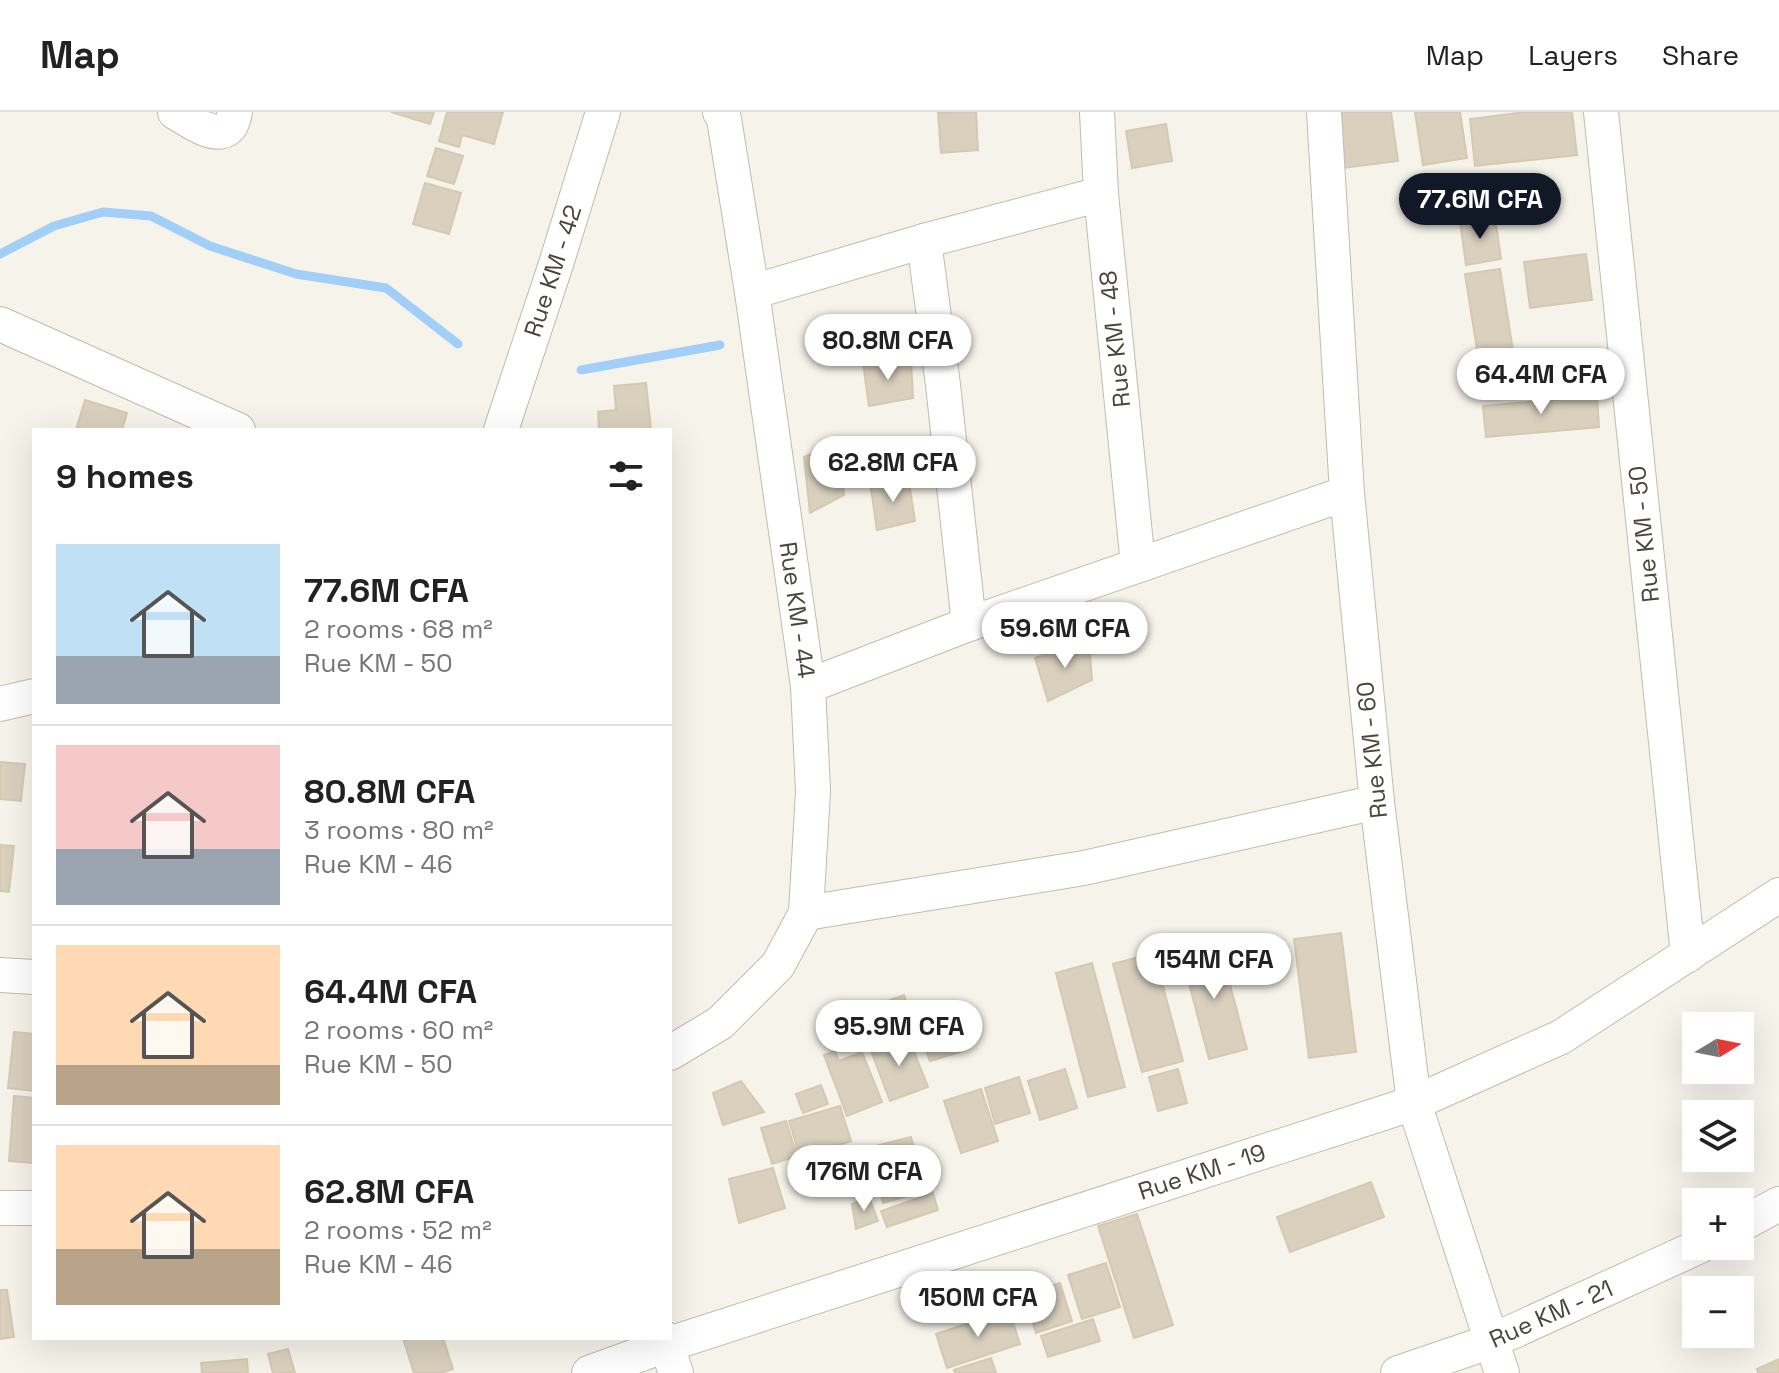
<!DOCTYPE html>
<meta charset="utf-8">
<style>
:root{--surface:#fff;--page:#f6f6f6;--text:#222;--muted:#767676;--line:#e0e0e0;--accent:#111827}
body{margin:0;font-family:"Space Grotesk",sans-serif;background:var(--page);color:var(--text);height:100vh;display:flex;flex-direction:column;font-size:30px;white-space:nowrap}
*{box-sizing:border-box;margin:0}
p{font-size:26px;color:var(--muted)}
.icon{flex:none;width:44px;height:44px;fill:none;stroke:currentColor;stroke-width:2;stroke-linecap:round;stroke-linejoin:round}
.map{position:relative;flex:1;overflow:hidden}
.drawer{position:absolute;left:32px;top:316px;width:640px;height:912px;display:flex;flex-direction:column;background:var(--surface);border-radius:0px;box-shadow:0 8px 32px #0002}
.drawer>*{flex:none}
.needle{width:52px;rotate:80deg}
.buttons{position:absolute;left:1682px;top:900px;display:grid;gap:16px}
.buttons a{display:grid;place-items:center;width:72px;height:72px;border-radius:0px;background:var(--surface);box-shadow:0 8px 32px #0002;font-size:40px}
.price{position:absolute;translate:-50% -68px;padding:0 18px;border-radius:28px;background:#fff;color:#222;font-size:26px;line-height:52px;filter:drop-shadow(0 2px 4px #0008)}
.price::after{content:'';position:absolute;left:50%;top:48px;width:24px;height:18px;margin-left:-12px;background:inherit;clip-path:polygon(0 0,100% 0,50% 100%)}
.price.active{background:var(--accent);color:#fff}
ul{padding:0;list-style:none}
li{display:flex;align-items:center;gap:24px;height:200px;padding:0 24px}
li+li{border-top:2px solid var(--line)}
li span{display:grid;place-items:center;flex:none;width:224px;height:160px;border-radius:0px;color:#555}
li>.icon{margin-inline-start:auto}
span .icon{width:96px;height:96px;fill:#fffc;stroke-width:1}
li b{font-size:34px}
h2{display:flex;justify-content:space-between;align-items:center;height:96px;padding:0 24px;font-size:34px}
header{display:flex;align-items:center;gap:48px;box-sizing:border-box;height:112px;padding:0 40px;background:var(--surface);border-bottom:2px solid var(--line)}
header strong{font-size:38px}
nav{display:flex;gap:44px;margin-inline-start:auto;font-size:28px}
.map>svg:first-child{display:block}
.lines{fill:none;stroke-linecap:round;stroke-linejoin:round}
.stream{stroke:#a2cff7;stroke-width:9}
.building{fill:#d9d0be;stroke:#d5c9b0;stroke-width:2}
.minor-casing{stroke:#c3bcab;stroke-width:36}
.minor{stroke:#fff;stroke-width:34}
.labels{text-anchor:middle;stroke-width:6;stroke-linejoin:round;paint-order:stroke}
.street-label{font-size:24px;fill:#4b4437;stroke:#fff}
</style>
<header>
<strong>Map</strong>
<nav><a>Map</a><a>Layers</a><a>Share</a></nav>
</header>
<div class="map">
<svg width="1779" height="1261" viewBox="0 0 1779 1261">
<rect width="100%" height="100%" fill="#f6f3ea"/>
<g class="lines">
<g class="stream">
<path d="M0 142 54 114 103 100 151 104 210 134 296 162 386 176 458 232"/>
<path d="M581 258 720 233"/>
</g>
</g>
<g class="building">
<path d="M391 0H434L430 12Z"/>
<path d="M447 0H503L494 32 462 23 459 35 439 29Z"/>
<path d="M976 0 978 38 941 41 938 1Z"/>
<path d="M1329 0H1391L1398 49 1336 57Z"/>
<path d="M1415 0H1460L1467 46 1423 53Z"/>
<path d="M1526 0H1572L1577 43 1475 54 1470 7Z"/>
<path d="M1166 12 1172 49 1132 56 1126 19Z"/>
<path d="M436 36 463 44 454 72 427 64Z"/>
<path d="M425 71 461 81 449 122 413 112Z"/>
<path d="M1495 105 1501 147 1466 153 1460 110Z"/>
<path d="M1586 142 1592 188 1530 196 1524 150Z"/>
<path d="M1500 157 1514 245 1479 250 1465 162Z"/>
<path d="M911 248 913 286 869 294 863 251Z"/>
<path d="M646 271 651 317 599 318 598 300 616 298 614 274Z"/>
<path d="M1597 284 1599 315 1486 325 1483 294Z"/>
<path d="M85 288 127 301 122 318H76Z"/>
<path d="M840 331 844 383 810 401 804 345Z"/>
<path d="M908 364 915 409 877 418 871 377Z"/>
<path d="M1089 529 1092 568 1048 589 1035 546Z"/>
<path d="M0 650 25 652 21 689 0 687Z"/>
<path d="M0 733 14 734 9 780 0 779Z"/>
<path d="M1341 821 1356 940 1309 946 1294 827Z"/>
<path d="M1219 831 1247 937 1209 947 1181 841Z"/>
<path d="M1154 841 1183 949 1142 960 1113 852Z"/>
<path d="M1092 851 1125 975 1088 985 1056 861Z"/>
<path d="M904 883 911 905 868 918 861 898Z"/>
<path d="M946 898 960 940 930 949 916 908Z"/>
<path d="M14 920 34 922V979L8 976Z"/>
<path d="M907 922 928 975 890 989 870 936Z"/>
<path d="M835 939 839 949 862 940 882 990 847 1004 824 943Z"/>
<path d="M1065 957 1077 996 1040 1008 1028 969Z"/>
<path d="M1178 957 1187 991 1158 999 1149 965Z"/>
<path d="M1019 965 1030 1001 995 1012 985 976Z"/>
<path d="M741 969 764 1000 723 1013 713 981Z"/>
<path d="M821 973 828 992 803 1001 796 982Z"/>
<path d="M981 977 998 1029 961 1041 944 989Z"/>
<path d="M14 984 34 986V1051L9 1049Z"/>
<path d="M840 994 851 1029 800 1045 789 1009Z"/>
<path d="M786 1009 797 1044 772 1052 761 1016Z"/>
<path d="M911 1025 926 1079 883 1091 868 1036Z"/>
<path d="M857 1034 868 1069 830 1080 821 1044Z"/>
<path d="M773 1056 785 1096 739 1111 729 1067Z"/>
<path d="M1371 1070 1384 1105 1290 1140 1277 1105Z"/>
<path d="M933 1081 938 1098 887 1115 881 1099Z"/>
<path d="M869 1085 878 1109 856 1117 852 1092Z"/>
<path d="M1137 1102 1173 1213 1134 1226 1098 1114Z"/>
<path d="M1106 1151 1120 1195 1082 1207 1068 1163Z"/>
<path d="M1060 1171 1072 1209 1036 1221 1024 1183Z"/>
<path d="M0 1178H7L14 1225 0 1227Z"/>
<path d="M1696 1182V1207L1692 1208 1684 1187Z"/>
<path d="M1009 1198 1020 1232 947 1256 936 1222Z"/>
<path d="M1093 1207 1100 1229 1048 1245 1041 1224Z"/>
<path d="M403 1226H443L453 1257 441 1261H414Z"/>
<path d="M288 1237 295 1261H273L268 1242Z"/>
<path d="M991 1246 996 1261H955L954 1258Z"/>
<path d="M247 1247 248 1261H202L201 1251Z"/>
<path d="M1779 1247V1261H1758L1757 1257Z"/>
</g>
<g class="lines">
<defs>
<g id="minor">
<path d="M175 0C189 8 218 31 231 13 232 12 235 1 235 0"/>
<path d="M1097 0 1101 82 1138 453"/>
<path d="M1324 0 1347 381 1377 690 1414 991 1502 1261"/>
<path d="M1601 0 1688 843"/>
<path d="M924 129 943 273 969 512"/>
<path d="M752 180 924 129 1101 82"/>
<path d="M0 212 238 318"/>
<path d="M501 318 556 152 603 0"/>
<path d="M808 574 969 512 1347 381"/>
<path d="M0 592 34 584"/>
<path d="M806 801 1084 756 1377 690"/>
<path d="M0 863 34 865"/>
<path d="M670 941 720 911 778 853 806 801 813 679 808 574 752 180 724 7 720 0"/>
<path d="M0 1096H34"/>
<path d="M1740 1113 1779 1092"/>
<path d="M664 1226 676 1261"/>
<path d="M589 1261 666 1233 1414 991 1561 925 1779 783"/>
<path d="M1398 1261 1492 1229 1700 1134"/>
</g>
</defs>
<use href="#minor" class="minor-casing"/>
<use href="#minor" class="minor"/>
</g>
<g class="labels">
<g class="street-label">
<text transform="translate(553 159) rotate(-72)" y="8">Rue KM - 42</text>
<text transform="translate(1115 227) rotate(-96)" y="8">Rue KM - 48</text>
<text transform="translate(1644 422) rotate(-96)" y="8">Rue KM - 50</text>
<text transform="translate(797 498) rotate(82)" y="8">Rue KM - 44</text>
<text transform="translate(1372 638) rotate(-96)" y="8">Rue KM - 60</text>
<text transform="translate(1202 1060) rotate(-18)" y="8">Rue KM - 19</text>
<text transform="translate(1551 1202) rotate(-24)" y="8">Rue KM - 21</text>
</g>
</g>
</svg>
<div class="buttons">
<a><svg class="needle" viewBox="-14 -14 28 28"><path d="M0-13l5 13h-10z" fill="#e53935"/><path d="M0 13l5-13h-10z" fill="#767676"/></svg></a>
<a><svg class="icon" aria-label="layers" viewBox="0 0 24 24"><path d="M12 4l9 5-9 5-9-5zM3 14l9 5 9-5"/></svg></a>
<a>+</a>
<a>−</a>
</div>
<b class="price active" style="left:1480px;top:129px">77.6M CFA</b>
<b class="price" style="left:888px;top:270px">80.8M CFA</b>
<b class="price" style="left:1541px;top:304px">64.4M CFA</b>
<b class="price" style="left:893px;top:392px">62.8M CFA</b>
<b class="price" style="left:1065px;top:558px">59.6M CFA</b>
<b class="price" style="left:1214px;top:889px">154M CFA</b>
<b class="price" style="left:899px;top:956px">95.9M CFA</b>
<b class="price" style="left:864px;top:1101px">176M CFA</b>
<b class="price" style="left:978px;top:1227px">150M CFA</b>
<section class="drawer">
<h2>9 homes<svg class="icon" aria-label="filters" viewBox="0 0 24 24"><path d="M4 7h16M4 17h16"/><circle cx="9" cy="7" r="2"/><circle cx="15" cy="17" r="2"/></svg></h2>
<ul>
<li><span style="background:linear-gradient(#bfe0f5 70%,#9aa5b1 0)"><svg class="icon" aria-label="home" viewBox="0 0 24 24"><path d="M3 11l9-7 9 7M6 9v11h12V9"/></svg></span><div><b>77.6M CFA</b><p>2 rooms · 68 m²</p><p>Rue KM - 50</p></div></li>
<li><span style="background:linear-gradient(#f6c9c9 65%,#9aa5b1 0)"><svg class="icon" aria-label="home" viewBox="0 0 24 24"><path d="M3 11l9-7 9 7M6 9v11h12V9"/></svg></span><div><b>80.8M CFA</b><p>3 rooms · 80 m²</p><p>Rue KM - 46</p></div></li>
<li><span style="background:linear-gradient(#ffd9b3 75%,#b9a48a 0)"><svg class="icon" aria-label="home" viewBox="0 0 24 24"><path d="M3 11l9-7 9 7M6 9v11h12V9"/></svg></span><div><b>64.4M CFA</b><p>2 rooms · 60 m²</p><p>Rue KM - 50</p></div></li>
<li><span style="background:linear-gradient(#ffd9b3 65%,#b9a48a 0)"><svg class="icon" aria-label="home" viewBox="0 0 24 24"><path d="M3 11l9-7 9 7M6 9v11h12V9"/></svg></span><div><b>62.8M CFA</b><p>2 rooms · 52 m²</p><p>Rue KM - 46</p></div></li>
</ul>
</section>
</div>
